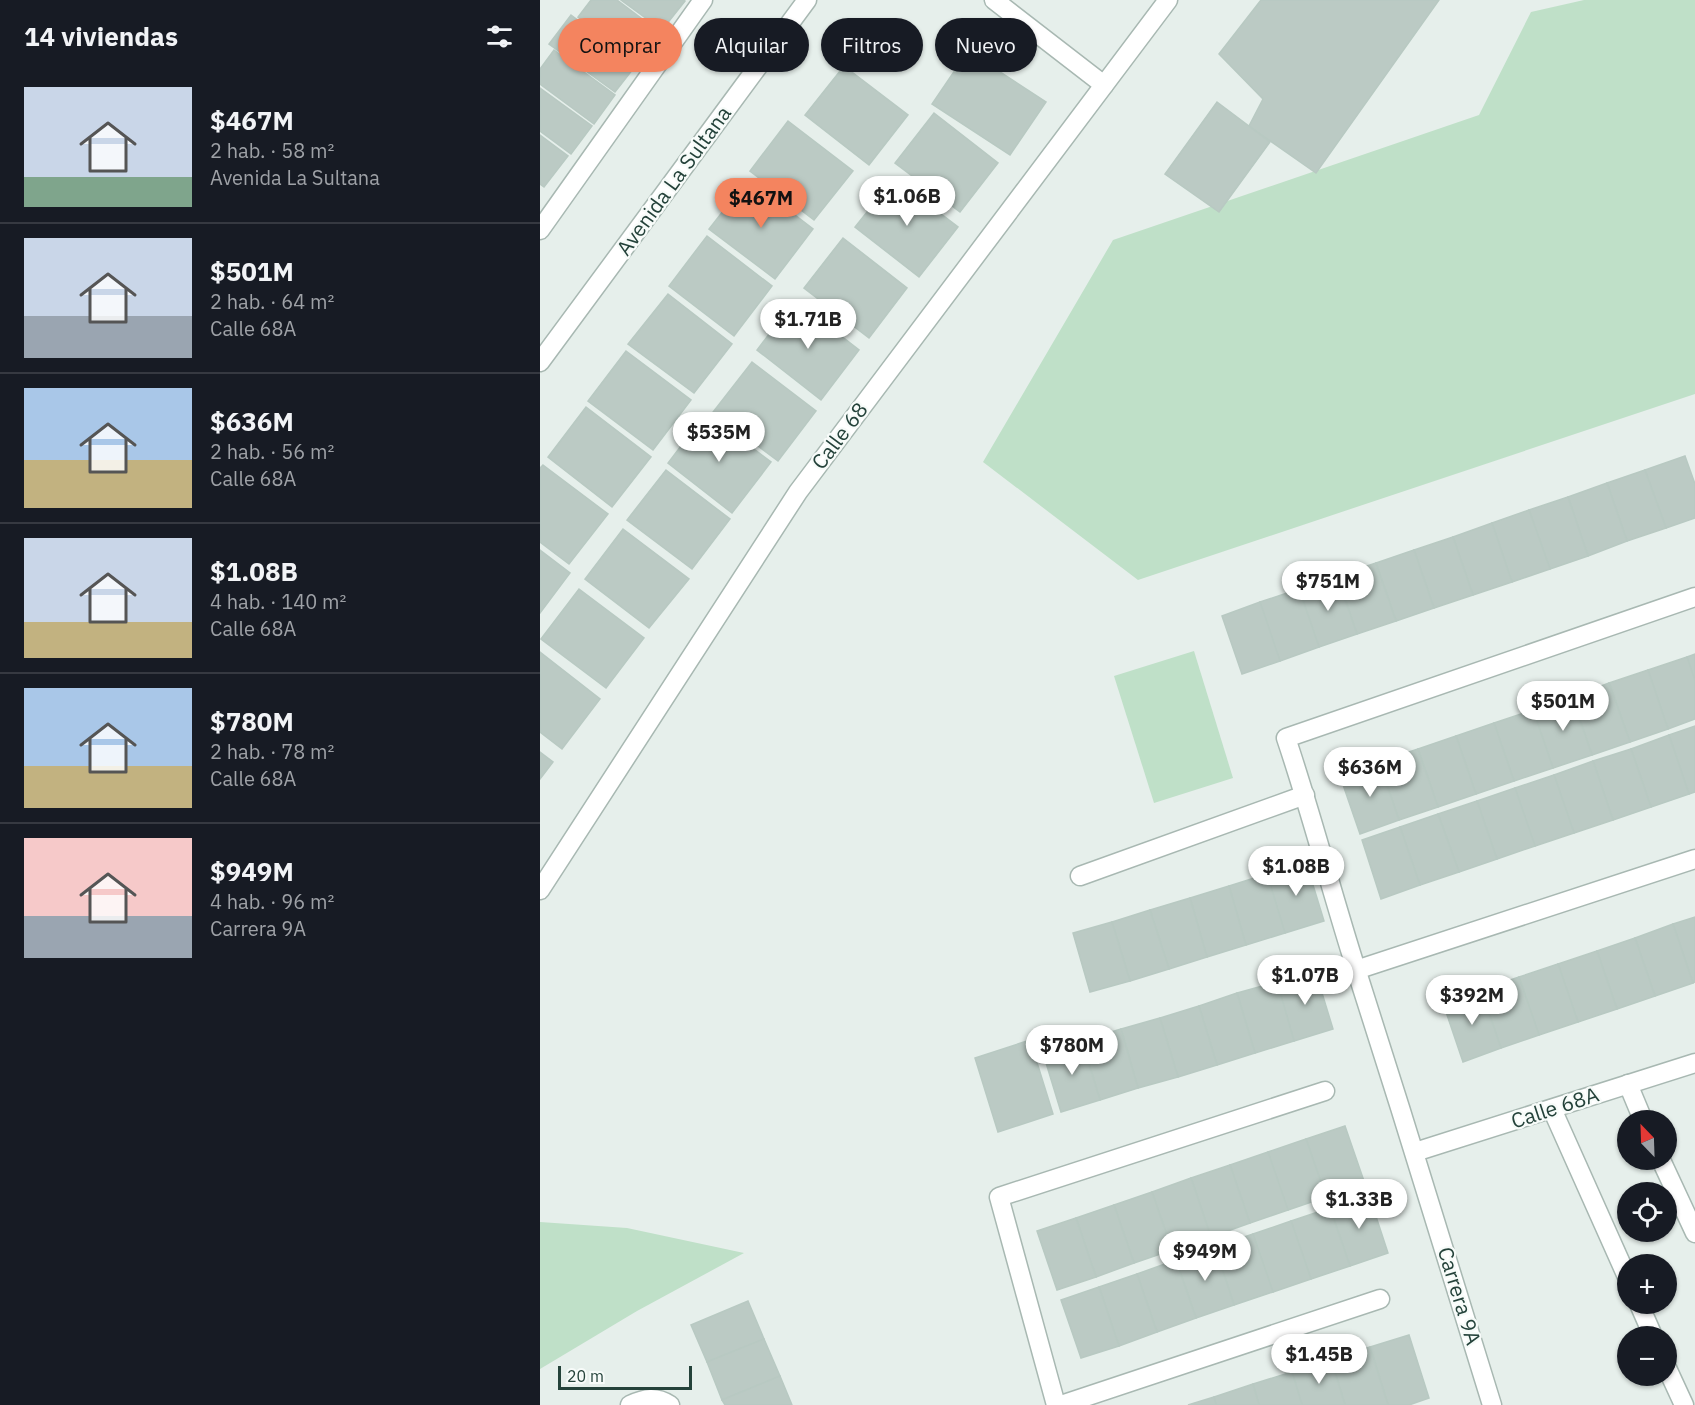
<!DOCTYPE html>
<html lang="es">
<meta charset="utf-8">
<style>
:root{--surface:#171b24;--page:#242831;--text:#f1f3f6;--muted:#9ea1a6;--line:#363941;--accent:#f4845f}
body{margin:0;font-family:"IBM Plex Sans",sans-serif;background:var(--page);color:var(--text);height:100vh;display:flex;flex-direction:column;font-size:22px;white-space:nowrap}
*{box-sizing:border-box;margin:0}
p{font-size:20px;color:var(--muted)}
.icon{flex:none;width:33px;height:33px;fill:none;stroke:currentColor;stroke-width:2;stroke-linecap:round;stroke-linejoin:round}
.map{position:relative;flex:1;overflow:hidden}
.panel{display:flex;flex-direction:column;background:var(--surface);width:540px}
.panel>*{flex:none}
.top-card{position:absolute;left:18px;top:18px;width:570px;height:54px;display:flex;gap:12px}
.needle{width:39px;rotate:337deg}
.buttons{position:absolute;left:1077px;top:1110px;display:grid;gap:12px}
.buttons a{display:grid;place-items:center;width:60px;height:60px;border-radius:50%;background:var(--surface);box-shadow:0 2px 4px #0004;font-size:30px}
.scale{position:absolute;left:18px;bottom:15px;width:134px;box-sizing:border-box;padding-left:6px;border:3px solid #24423a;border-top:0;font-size:16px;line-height:21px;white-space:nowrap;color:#24423a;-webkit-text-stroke:4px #f7fbf9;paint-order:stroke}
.price{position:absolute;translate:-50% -51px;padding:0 14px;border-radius:21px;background:#fff;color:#222;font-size:20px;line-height:39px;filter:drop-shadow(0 2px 3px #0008)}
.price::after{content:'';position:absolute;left:50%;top:36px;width:18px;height:14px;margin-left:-9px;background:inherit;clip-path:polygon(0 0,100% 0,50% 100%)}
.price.selected{background:var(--accent);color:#111}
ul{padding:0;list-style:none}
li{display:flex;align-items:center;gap:18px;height:150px;padding:0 24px}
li+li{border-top:2px solid var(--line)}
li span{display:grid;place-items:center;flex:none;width:168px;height:120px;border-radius:0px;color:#555}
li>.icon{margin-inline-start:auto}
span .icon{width:72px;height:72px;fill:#fffc;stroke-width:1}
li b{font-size:26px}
h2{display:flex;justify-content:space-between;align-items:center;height:72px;padding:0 24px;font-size:26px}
.tag{padding:0 21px;border-radius:27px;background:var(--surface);box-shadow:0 2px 4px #0004;font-size:21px;line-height:54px}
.tag.selected{background:var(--accent);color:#111}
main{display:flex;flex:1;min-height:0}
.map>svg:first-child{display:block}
.green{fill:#bfe0c8}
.building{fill:#bbcac4;stroke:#b8c9c2;stroke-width:1.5}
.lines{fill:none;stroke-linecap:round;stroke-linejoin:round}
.service-casing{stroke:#a8b8b2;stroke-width:21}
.minor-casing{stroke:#a8b8b2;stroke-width:21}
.tertiary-casing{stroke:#a8b8b2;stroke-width:21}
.service{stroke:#fff;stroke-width:18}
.minor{stroke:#fff;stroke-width:18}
.tertiary{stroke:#fff;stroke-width:18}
.labels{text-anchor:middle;stroke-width:4.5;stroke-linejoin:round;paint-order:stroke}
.street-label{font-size:21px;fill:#24423a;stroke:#f7fbf9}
</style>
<main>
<section class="panel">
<h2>14 viviendas<svg class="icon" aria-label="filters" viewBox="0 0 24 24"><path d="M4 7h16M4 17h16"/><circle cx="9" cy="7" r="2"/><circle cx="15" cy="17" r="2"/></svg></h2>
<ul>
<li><span style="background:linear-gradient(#c9d6e8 75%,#7fa58c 0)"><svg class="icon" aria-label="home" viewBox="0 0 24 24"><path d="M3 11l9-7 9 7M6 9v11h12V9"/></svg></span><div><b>$467M</b><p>2 hab. · 58 m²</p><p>Avenida La Sultana</p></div></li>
<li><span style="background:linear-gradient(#c9d6e8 65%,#9aa5b1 0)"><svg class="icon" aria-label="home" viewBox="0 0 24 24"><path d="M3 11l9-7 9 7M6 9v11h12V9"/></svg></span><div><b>$501M</b><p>2 hab. · 64 m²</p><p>Calle 68A</p></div></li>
<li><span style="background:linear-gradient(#a9c7e8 60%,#c2b280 0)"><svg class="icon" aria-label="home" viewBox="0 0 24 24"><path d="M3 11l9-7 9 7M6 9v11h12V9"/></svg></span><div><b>$636M</b><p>2 hab. · 56 m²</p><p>Calle 68A</p></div></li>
<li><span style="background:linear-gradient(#c9d6e8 70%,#c2b280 0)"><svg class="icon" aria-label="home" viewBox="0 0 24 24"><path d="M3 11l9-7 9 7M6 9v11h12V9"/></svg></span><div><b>$1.08B</b><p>4 hab. · 140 m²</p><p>Calle 68A</p></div></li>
<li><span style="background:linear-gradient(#a9c7e8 65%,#c2b280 0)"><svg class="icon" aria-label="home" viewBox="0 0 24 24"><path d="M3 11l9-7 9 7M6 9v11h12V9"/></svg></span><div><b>$780M</b><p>2 hab. · 78 m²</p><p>Calle 68A</p></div></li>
<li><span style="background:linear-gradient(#f6c9c9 65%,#9aa5b1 0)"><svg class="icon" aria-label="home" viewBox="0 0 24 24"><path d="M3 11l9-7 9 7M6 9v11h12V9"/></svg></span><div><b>$949M</b><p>4 hab. · 96 m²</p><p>Carrera 9A</p></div></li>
</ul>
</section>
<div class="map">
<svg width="1155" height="1405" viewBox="0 0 1155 1405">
<rect width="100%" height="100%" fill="#e6efeb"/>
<g class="green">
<path d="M1044 0H1155V394L598 580 443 462 573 240 939 115 991 12Z"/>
<path d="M654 651 693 778 614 803 574 676Z"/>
<path d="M0 1222 87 1228 204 1253 97 1311 0 1369Z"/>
</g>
<g class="building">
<path d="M51 0H77L118 31 96 61 38 17Z"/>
<path d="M81 0H144L145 1 122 30Z"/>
<path d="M721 0H899L776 173 709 126 723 99 679 54Z"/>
<path d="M31 15 97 64 75 92 9 44Z"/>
<path d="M14 50 75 95 54 124 0 84V69Z"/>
<path d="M428 51 506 102 470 155 392 104Z"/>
<path d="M304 66 368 115 329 165 265 115Z"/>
<path d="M0 88 52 126 31 154 0 131Z"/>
<path d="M677 102 730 142 679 212 625 174Z"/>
<path d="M394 113 458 163 420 212 355 163Z"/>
<path d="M248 121 313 171 274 220 210 171Z"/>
<path d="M0 135 28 156 4 187 0 184Z"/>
<path d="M354 178 418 227 379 277 315 227Z"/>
<path d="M208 179 273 229 235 279 169 229Z"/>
<path d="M167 236 232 286 194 336 129 286Z"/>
<path d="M303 238 367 288 329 338 264 288Z"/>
<path d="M128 294 192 344 154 393 88 344Z"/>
<path d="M255 300 319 350 281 400 217 350Z"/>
<path d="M86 351 151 400 113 450 48 401Z"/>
<path d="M212 362 276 411 238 461 173 412Z"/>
<path d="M46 407 111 457 72 507 8 457Z"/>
<path d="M166 413 231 462 192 513 128 463Z"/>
<path d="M1145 456 1155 484V518L1126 528 1105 470Z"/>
<path d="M3 465 68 514 29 564 0 542V468Z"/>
<path d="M126 470 190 519 152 569 87 520Z"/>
<path d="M1105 470 1126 528 1087 541 1067 483Z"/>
<path d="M1067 483 1087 541 1048 556 1028 497Z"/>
<path d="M1028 497 1048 556 1010 569 989 510Z"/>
<path d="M989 510 1010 569 972 582 952 523Z"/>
<path d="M952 523 972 582 933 595 913 537Z"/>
<path d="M83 529 149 579 109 628 45 579Z"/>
<path d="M913 537 933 595 894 608 874 550Z"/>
<path d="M0 550 30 573 0 613Z"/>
<path d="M874 550 894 608 856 621 836 563Z"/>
<path d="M836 563 856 621 817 634 797 576Z"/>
<path d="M797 576 817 634 779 647 759 589Z"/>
<path d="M39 589 104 638 66 688 1 639Z"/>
<path d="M759 589 779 647 740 661 720 602Z"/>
<path d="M720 602 740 661 702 674 682 616Z"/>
<path d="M0 652 60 699 22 749 0 732Z"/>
<path d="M1155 654V681L1147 657Z"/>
<path d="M1147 657 1155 681V719L1128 729 1108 670Z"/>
<path d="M1108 670 1128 729 1090 742 1069 683Z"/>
<path d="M1069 683 1090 742 1052 755 1032 697Z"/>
<path d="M1032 697 1052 755 1013 768 993 710Z"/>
<path d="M993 710 1013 768 974 781 954 723Z"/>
<path d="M954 723 974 781 936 794 916 736Z"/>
<path d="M1155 726V792L1149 794 1129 735Z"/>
<path d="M1129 735 1149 794 1111 807 1091 749Z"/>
<path d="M916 736 936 794 898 807 878 749Z"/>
<path d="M878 749 898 807 859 820 839 762Z"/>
<path d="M1091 749 1111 807 1073 820 1053 761Z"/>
<path d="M0 752 13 762 0 779Z"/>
<path d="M1053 761 1073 820 1034 833 1014 775Z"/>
<path d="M839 762 859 820 820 834 800 776Z"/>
<path d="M1014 775 1034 833 995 846 975 788Z"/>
<path d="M975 788 995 846 957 859 937 801Z"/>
<path d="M937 801 957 859 919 872 898 814Z"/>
<path d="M898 814 919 872 880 885 860 827Z"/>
<path d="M860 827 880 885 841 899 822 840Z"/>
<path d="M766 862 784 921 745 933 727 874Z"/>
<path d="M727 874 745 933 706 945 689 886Z"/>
<path d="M689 886 706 945 667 957 650 898Z"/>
<path d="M650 898 667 957 629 969 610 910Z"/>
<path d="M610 910 629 969 590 981 572 922Z"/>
<path d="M1155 917V982L1153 983 1133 924Z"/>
<path d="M572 922 590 981 550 992 533 933Z"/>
<path d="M1133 924 1153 983 1115 996 1095 938Z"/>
<path d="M1095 938 1115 996 1077 1009 1057 951Z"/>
<path d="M1057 951 1077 1009 1038 1022 1018 964Z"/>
<path d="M1018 964 1038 1022 999 1035 979 977Z"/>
<path d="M775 970 793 1029 754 1041 737 982Z"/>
<path d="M979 977 999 1035 961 1048 941 990Z"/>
<path d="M737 982 754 1041 715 1053 697 993Z"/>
<path d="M941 990 961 1048 923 1062 903 1003Z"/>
<path d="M697 993 715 1053 677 1065 659 1006Z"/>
<path d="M659 1006 677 1065 638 1077 620 1018Z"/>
<path d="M620 1018 638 1077 598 1088 581 1029Z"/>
<path d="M581 1029 598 1088 560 1100 542 1041Z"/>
<path d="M490 1040 513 1114 458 1132 435 1058Z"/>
<path d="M542 1041 560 1100 521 1112 503 1053Z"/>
<path d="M805 1126 825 1184 786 1197 766 1139Z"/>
<path d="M766 1139 786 1197 748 1210 728 1152Z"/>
<path d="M728 1152 748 1210 710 1223 690 1165Z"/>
<path d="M690 1165 710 1223 671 1237 651 1178Z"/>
<path d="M651 1178 671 1237 632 1250 612 1192Z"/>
<path d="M612 1192 632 1250 594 1263 574 1205Z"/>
<path d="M829 1195 848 1253 810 1266 790 1208Z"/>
<path d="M574 1205 594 1263 556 1277 536 1218Z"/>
<path d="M790 1208 810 1266 771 1279 751 1221Z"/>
<path d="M536 1218 556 1277 517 1290 497 1231Z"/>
<path d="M751 1221 771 1279 733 1292 713 1234Z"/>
<path d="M713 1234 733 1292 694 1305 675 1247Z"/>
<path d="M675 1247 694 1305 656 1318 636 1260Z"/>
<path d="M636 1260 656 1318 617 1332 597 1274Z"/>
<path d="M597 1274 617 1332 579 1346 559 1287Z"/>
<path d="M559 1287 579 1346 541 1358 521 1300Z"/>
<path d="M208 1301 224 1339 167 1362 151 1325Z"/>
<path d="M869 1335 889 1398 869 1405H848L830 1347Z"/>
<path d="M224 1339 240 1376 182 1400 167 1362Z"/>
<path d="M830 1347 848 1405H805L791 1359Z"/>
<path d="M791 1359 805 1405H762L752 1372Z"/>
<path d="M752 1372 762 1405H719L713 1384Z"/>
<path d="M240 1376 252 1405H185L182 1400Z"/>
<path d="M713 1384 719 1405H676L674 1397Z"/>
<path d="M674 1397 676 1405H648Z"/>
</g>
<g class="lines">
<defs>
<g id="service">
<path d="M1088 1084 1103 1120"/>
<path d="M1012 1109 1088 1279"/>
<path d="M1121 1160 1155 1233"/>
<path d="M1099 1304 1113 1336"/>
<path d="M1126 1366 1144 1405"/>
</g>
<g id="minor">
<path d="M454 0 564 85"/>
<path d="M540 876 765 795"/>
<path d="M0 890 258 492 628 0"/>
<path d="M816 970 1155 859"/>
<path d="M875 1152 1155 1063"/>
<path d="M90 1405C105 1398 116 1396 130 1405"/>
<path d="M516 1405 459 1197 785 1091"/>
<path d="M521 1405 840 1299"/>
<path d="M952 1405C908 1260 863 1116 817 972 792 894 772 815 746 738L1155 597"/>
</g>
<g id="tertiary">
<path d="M0 230 163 0"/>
<path d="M0 362 267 0"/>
</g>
</defs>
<use href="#service" class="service-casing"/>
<use href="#minor" class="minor-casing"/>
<use href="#tertiary" class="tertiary-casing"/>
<use href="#service" class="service"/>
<use href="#minor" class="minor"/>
<use href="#tertiary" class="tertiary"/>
</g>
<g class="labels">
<g class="street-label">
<text transform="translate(134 181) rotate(-54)" y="7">Avenida La Sultana</text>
<text transform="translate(300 436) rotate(-53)" y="7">Calle 68</text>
<text transform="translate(1015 1108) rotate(-18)" y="7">Calle 68A</text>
<text transform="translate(919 1296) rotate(73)" y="7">Carrera 9A</text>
</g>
</g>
</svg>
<div class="buttons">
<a><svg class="needle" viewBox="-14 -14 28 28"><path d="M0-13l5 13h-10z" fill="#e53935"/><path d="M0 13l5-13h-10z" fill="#9ea1a6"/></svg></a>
<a><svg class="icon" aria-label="locate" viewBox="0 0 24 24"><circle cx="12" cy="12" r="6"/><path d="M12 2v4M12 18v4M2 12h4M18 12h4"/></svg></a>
<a>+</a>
<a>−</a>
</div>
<div class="scale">20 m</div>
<b class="price" style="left:367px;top:227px">$1.06B</b>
<b class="price selected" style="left:221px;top:229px">$467M</b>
<b class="price" style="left:268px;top:350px">$1.71B</b>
<b class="price" style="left:179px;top:463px">$535M</b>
<b class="price" style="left:788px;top:612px">$751M</b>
<b class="price" style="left:1023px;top:732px">$501M</b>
<b class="price" style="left:830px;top:798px">$636M</b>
<b class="price" style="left:756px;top:897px">$1.08B</b>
<b class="price" style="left:765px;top:1006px">$1.07B</b>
<b class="price" style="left:932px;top:1026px">$392M</b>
<b class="price" style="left:532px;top:1076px">$780M</b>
<b class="price" style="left:819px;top:1230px">$1.33B</b>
<b class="price" style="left:665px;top:1282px">$949M</b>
<b class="price" style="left:779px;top:1385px">$1.45B</b>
<div class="top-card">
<a class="tag selected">Comprar</a>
<a class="tag">Alquilar</a>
<a class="tag">Filtros</a>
<a class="tag">Nuevo</a>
</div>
</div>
</main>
